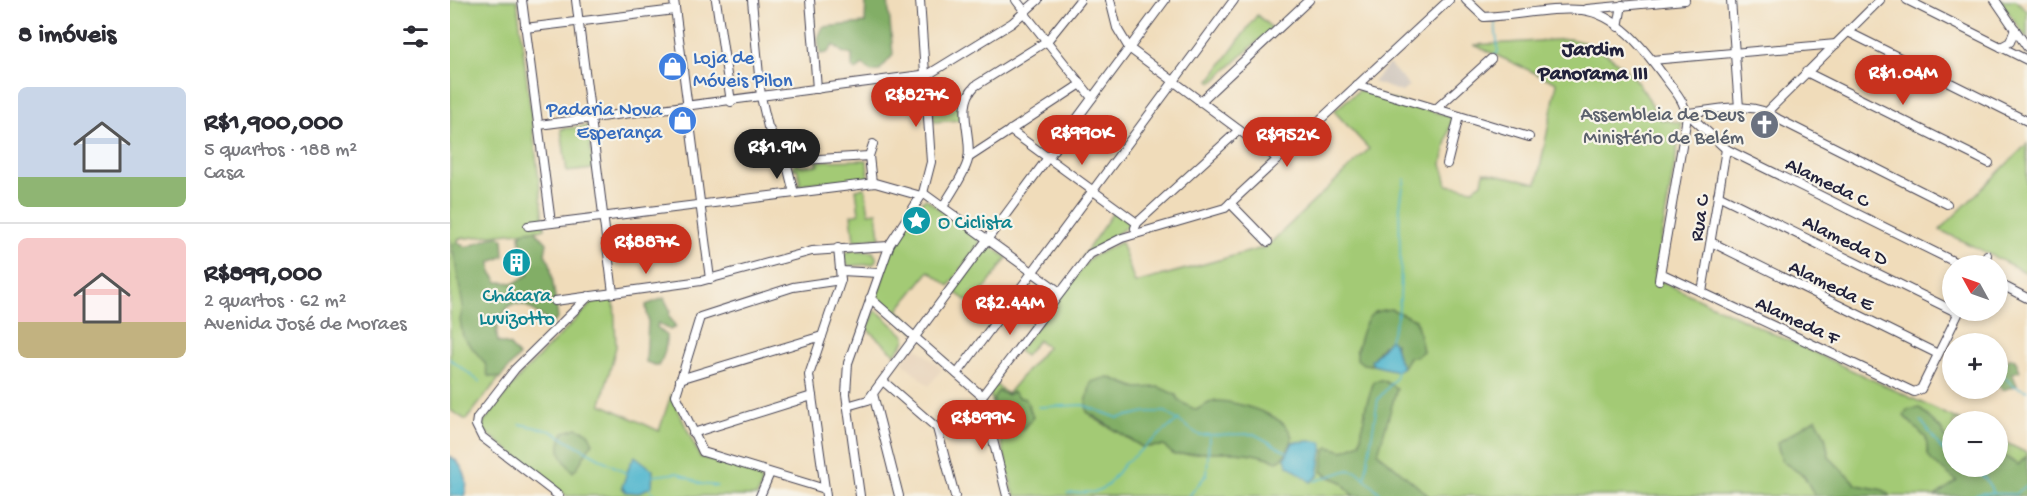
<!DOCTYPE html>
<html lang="pt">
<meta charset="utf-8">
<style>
:root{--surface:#fff;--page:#f7f7f7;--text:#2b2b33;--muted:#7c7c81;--line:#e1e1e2;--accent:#c8321e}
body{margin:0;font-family:"Gochi Hand",sans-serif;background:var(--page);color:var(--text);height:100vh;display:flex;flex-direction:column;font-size:22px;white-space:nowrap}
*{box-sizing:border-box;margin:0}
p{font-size:20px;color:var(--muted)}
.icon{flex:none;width:33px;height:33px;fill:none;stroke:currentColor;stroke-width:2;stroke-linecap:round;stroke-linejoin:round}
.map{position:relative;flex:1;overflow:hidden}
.panel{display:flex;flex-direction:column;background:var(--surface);width:450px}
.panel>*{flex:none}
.needle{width:39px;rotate:310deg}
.buttons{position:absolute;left:1492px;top:255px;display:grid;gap:12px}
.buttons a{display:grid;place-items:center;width:66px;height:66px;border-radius:50%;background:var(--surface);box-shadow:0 3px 9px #0003;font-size:30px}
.price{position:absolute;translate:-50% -51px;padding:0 14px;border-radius:21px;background:var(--accent);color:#fff;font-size:20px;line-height:39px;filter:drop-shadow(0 2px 3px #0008)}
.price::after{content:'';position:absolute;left:50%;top:36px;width:18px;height:14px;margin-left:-9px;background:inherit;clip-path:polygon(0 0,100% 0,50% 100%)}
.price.current{background:#222;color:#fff}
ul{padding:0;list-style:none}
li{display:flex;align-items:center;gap:18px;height:150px;padding:0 18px}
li+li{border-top:2px solid var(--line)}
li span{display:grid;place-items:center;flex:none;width:168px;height:120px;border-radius:9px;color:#555}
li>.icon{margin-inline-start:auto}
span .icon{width:72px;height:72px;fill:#fffc;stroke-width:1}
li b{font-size:26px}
h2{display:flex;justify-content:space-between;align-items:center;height:72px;padding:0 18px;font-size:26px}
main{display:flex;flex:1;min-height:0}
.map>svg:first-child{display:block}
.built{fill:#e6d0b6}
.industrial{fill:#ccc2b9}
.green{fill:#a3ca75;stroke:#627658;stroke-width:1.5;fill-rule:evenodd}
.forest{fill:#82ae66;stroke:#526850;stroke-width:1.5}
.water{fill:#4fb6ce;stroke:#386c84;stroke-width:1.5}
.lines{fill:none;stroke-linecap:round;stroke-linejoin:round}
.stream{stroke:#4fb6ce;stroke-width:1.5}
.minor-casing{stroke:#413e4e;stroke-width:10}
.minor{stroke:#fff;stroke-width:8}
.labels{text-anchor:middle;stroke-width:4.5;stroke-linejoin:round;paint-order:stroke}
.shop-label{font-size:20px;fill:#366cbe;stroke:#f7f3e8;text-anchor:start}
.worship-label{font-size:20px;fill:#5b616d;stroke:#f7f3e8;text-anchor:end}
.street-label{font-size:20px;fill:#22223b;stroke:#f7f3e8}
.culture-label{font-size:20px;fill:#0d838f;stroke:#f7f3e8;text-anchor:start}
.neighbourhood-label{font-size:21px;font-weight:bold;fill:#22223b;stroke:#f7f3e8}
</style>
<main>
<section class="panel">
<h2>8 imóveis<svg class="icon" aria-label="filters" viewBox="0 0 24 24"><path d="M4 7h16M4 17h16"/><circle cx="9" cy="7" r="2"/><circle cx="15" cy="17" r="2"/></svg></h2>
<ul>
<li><span style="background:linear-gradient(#c9d6e8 75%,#8fb573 0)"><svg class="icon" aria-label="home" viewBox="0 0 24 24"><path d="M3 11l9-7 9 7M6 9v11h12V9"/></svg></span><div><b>R$1,900,000</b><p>5 quartos · 188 m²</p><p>Casa</p></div></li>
<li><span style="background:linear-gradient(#f6c9c9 70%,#c2b280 0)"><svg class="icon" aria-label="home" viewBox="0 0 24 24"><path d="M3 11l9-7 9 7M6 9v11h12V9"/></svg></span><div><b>R$899,000</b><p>2 quartos · 62 m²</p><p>Avenida José de Moraes</p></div></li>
</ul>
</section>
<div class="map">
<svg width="1577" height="496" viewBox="0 0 1577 496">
<rect width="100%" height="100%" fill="#f7f3e8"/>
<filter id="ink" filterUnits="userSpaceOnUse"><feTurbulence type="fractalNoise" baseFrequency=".0167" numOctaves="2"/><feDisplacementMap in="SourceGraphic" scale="12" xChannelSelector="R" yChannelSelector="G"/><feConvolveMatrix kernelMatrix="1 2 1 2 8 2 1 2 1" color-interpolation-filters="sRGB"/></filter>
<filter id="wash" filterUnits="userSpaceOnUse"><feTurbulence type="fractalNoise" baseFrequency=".008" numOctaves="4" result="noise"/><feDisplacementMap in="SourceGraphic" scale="24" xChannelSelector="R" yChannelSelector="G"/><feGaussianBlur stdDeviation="1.35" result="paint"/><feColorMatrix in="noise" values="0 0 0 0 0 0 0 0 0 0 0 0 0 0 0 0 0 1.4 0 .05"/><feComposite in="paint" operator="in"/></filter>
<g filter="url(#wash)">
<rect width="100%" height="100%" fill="#f0dcba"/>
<path class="built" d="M465 346 492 369 479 386 452 362Z"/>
<path class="industrial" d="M939 64 959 86 952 92 923 82Z"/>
<g class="green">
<path d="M0 0H67L95 229 8 239 22 344 55 371 16 420 0 410Z"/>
<path d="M1550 0H1566L1577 11V39Z"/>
<path d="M807 15 822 28 763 82 760 80Z"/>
<path d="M1119 39C1160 45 1194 83 1209 119L1232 123 1204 278 1511 421 1503 422V443L1496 439 1491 429 1469 408 1454 416 1476 438 1478 455 1508 482 1485 496H1440L1433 490 1407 485 1379 457 1375 436 1366 418 1327 444 1332 461 1354 476 1365 496H979L928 453 931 440 932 380 924 382 916 406 910 443 893 451 879 447 876 476 892 482 903 496H566L562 489 540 393 545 384 557 394 597 347 588 340 575 356 568 351 640 258 671 242 685 283 816 247 919 149 884 111 909 90 1002 117 992 164 997 185 1023 189 1032 183 1034 172 1087 183 1107 83 1024 45ZM941 310 966 320 973 351 959 357 953 366 949 363 945 343C934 345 920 353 922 365L913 364 906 350 915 330ZM658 377 746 410 765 400 827 461C794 447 759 452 724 455L714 446 692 447 642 417Z"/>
<path d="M514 89 510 100V120L484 122 482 98Z"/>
<path d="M138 126 143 169 117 172 111 129Z"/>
<path d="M1577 144V273L1490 230Z"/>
<path d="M417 160 418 180 382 185 378 181 352 184 347 188 350 181 347 168 343 170V168L346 162 351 166 369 165 366 161Z"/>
<path d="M415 188 419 213 427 212 430 237 404 241 401 215 409 213 406 189Z"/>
<path d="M476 199 531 241 499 286 479 271 448 310 468 328 464 331 444 315 427 296 443 245 473 200Z"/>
<path d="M664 211 678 221V226L631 259Z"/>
<path d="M541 246 557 258 523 305 503 291 537 247Z"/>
<path d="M402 250 423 252 427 259 423 264 400 266 394 261V254Z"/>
<path d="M164 297 166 347 151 404 209 431 221 395 250 457 309 474 312 484 307 496H117L33 430V423L71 375 141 304 148 299Z"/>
<path d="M426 310 455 336V341L445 354 417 329Z"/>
<path d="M1548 439 1577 453V456L1568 465 1548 452Z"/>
</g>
<g class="forest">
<path d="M416 0H438L443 55 429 71 421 72 413 65 406 70 402 67V55L392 52 384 45 377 53 370 54 368 38 373 27 415 23Z"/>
<path d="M85 230 97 243 95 254 100 263 108 318 102 324C86 316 81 301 60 305 50 317 44 326 48 342L59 345 69 356 50 378 38 376 35 363 13 337 10 320 13 306 2 245 7 242 16 247C29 244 36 237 49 236L53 239 54 256 41 262V272L48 282 65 283 79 274 77 252H71L70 235 76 231Z"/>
<path d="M214 298 220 310 219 316 226 327 220 330 208 323 207 327 216 335C217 347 215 356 208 366L196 362 198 321 196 305Z"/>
<path d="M941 309 966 320 973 351 966 357H959L953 367 949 363 945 343 933 345 921 361 923 365 913 364 907 359C906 348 914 321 922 314 927 310 935 310 941 309Z"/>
<path d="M1560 358 1565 359 1570 371 1562 373 1567 385 1553 390 1548 385V359L1554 363Z"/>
<path d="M658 377 686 388 709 387 726 395 729 401 746 410C752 407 760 401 767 401 787 401 857 420 839 448 835 455 834 458 827 461 794 447 759 452 724 455L714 446 692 447 637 412 636 403 641 382Z"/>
<path d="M932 380 947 388 928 453 979 496H903L892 482 872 472 875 450 879 447 893 451 910 443 916 406 924 381Z"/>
<path d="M548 391 557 395 563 392 568 397 576 399 583 417C561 453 530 414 548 391Z"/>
<path d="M1469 408 1491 429 1496 439 1503 443V466H1548V452L1568 465 1577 456V496H1485L1507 481 1482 461 1478 455 1476 438 1454 416 1457 410Z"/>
<path d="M1366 418 1375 436 1379 457 1407 485 1433 490 1440 496H1365L1354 476 1332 461 1327 443Z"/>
<path d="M127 428 138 432 143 443C134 453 132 463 123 472 111 458 105 450 114 432Z"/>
</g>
<g class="water">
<path d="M940 339C949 346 945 359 953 367L947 371 923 365 921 361Z"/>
<path d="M863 441 871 442 873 445 868 476 861 482 838 465 835 458 843 442Z"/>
<path d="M0 456C13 464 21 482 14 496H0Z"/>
<path d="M185 456 203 470 202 486 189 493 176 492 172 487 180 464Z"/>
</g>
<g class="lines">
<g class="stream">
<path d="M1044 56 1048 52 1045 21"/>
<path d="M940 339C943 329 948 318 949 307 955 264 943 222 955 179"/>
<path d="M0 359 30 382"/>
<path d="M1548 370 1562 385 1577 391"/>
<path d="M588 407 633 405 668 418 696 412H716L749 435 804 434 837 452"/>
<path d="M1471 421C1483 435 1488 449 1503 459"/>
<path d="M70 424 101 431 176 473"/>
<path d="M1515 466 1535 478 1544 493"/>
<path d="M202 476 227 473 251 484 267 486"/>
<path d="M915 477 928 399 945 379 947 370"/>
<path d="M865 481 898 470 908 472 933 496"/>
<path d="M199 487 205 496"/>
<path d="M617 493 644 492 657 486 674 464 729 419"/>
<path d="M739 496 757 474 759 437"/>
<path d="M1523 496 1532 493 1566 494 1577 485"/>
</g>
</g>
</g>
<g filter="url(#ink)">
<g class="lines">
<defs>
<g id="minor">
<path d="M72 0 101 223"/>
<path d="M126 0 163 293"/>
<path d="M224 0 260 279"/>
<path d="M266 0 281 102"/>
<path d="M302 0 311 97 318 127 335 157 344 193"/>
<path d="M360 0 367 89"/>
<path d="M566 0 576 13"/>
<path d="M660 0 667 28 679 48 828 159"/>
<path d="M1016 0 1034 17C1066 16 1100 7 1132 10 1167 14 1194 49 1213 75 1224 91 1238 102 1236 123L1209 280"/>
<path d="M1281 0 1289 108"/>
<path d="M1457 0 1577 60"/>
<path d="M1545 0 1577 47"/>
<path d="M1137 9 1235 0"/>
<path d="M575 14 642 98"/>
<path d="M1168 27 1172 5"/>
<path d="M75 28 225 10"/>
<path d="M1398 32 1577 121"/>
<path d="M1551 47 1560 42 1565 29"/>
<path d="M1202 60 1386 44"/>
<path d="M1356 72 1539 163"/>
<path d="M907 85 1079 137"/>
<path d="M750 102 859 0"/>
<path d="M986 109 1041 59"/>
<path d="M1318 111 1430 0"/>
<path d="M1237 113 1276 149 1513 266"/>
<path d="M1237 113C1267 110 1303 99 1328 119L1497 204"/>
<path d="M89 125 479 74 562 23 588 0"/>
<path d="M560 130 687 223"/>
<path d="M419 156 423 144"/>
<path d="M518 158 631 84"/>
<path d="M336 161 419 156 422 183"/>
<path d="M997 164 1009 116"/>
<path d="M473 193 610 292"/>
<path d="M1268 195 1508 313"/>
<path d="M780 203 818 242"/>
<path d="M493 207C501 192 514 176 518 160 523 137 505 106 525 86L597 41 630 0"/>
<path d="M78 226 425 183 471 196"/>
<path d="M685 228 687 223 789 130"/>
<path d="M1261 242 1488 354"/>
<path d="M1532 266 1537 255"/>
<path d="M391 271 429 273"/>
<path d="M1215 275 1464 392 1471 389 1510 310"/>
<path d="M1548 283 1577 298"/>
<path d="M1252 292 1276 149"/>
<path d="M420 298 532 396"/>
<path d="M105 301 251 281 362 251 439 246"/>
<path d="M507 374 784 0"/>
<path d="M230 379 372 336"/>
<path d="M433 381 487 428 505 496"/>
<path d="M423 394 449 496"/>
<path d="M532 396 640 254 672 238 775 208 999 0"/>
<path d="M532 396 557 496"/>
<path d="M397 406 418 400 715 0"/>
<path d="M243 433 362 396"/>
<path d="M375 489 253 452 226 395 250 317 343 287 391 280"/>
<path d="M109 496 32 437 26 425 27 418 65 369 139 296"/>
<path d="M310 496 320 473"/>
<path d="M376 496 359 375 391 280 388 248"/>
<path d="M410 496 396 394 398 363 440 244 473 193 481 162 470 0"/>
</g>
</defs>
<use href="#minor" class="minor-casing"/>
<use href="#minor" class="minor"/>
</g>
</g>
<defs>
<symbol id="shop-disc" viewBox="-11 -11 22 22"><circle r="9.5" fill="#3f7fe0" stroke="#f7f3e8"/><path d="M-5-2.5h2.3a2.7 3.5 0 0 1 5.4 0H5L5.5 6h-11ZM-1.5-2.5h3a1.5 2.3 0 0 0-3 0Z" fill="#fff"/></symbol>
<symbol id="church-disc" viewBox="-11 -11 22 22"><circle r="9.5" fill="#6b7280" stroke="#f7f3e8"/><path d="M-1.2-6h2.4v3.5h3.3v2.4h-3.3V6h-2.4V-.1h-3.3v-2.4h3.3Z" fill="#fff"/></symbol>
<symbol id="sight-disc" viewBox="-11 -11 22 22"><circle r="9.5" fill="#0f9aa8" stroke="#f7f3e8"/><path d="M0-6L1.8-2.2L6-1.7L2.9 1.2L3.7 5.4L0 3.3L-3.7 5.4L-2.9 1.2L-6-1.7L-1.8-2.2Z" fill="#fff"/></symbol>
<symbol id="building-disc" viewBox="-11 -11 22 22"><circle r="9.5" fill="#0f9aa8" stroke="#f7f3e8"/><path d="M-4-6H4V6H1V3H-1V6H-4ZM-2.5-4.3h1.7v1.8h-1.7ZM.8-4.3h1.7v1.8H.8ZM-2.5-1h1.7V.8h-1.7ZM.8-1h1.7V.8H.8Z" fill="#fff"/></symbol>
</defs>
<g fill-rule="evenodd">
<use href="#shop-disc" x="206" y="50" width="33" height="33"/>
<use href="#shop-disc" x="216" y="104" width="33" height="33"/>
<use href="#church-disc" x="1298" y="108" width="33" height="33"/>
<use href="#sight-disc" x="450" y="204" width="33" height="33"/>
<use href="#building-disc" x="50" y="246" width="33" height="33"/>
</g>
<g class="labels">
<g class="shop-label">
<text x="243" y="63">Loja de<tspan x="243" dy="23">Móveis Pilon</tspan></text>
<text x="212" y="115" text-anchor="end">Padaria Nova<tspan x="212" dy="23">Esperança</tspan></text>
</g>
<g class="worship-label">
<text x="1294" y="120">Assembleia de Deus<tspan x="1294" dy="23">Ministério de Belém</tspan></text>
</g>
<g class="street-label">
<text transform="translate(1378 181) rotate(26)" y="7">Alameda C</text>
<text transform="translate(1248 218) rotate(-81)" y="7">Rua C</text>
<text transform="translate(1396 239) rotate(26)" y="7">Alameda D</text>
<text transform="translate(1382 284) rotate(26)" y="7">Alameda E</text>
<text transform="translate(1348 319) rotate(25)" y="7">Alameda F</text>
</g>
<g class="culture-label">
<text x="488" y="228">O Ciclista</text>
<text x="67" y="301" text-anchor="middle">Chácara<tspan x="67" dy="23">Luvizotto</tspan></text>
</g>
<g class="neighbourhood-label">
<text x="1143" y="55">Jardim<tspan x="1143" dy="24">Panorama III</tspan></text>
</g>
</g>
</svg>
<div class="buttons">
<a><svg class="needle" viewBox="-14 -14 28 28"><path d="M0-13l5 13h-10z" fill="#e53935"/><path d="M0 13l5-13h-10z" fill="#7c7c81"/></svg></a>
<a>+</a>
<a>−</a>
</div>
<b class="price" style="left:1453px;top:106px">R$1.04M</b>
<b class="price" style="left:466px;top:128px">R$827K</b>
<b class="price" style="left:632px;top:166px">R$990K</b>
<b class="price" style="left:837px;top:168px">R$952K</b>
<b class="price current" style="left:327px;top:180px">R$1.9M</b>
<b class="price" style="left:196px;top:275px">R$887K</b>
<b class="price" style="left:560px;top:336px">R$2.44M</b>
<b class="price" style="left:532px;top:451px">R$899K</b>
</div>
</main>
